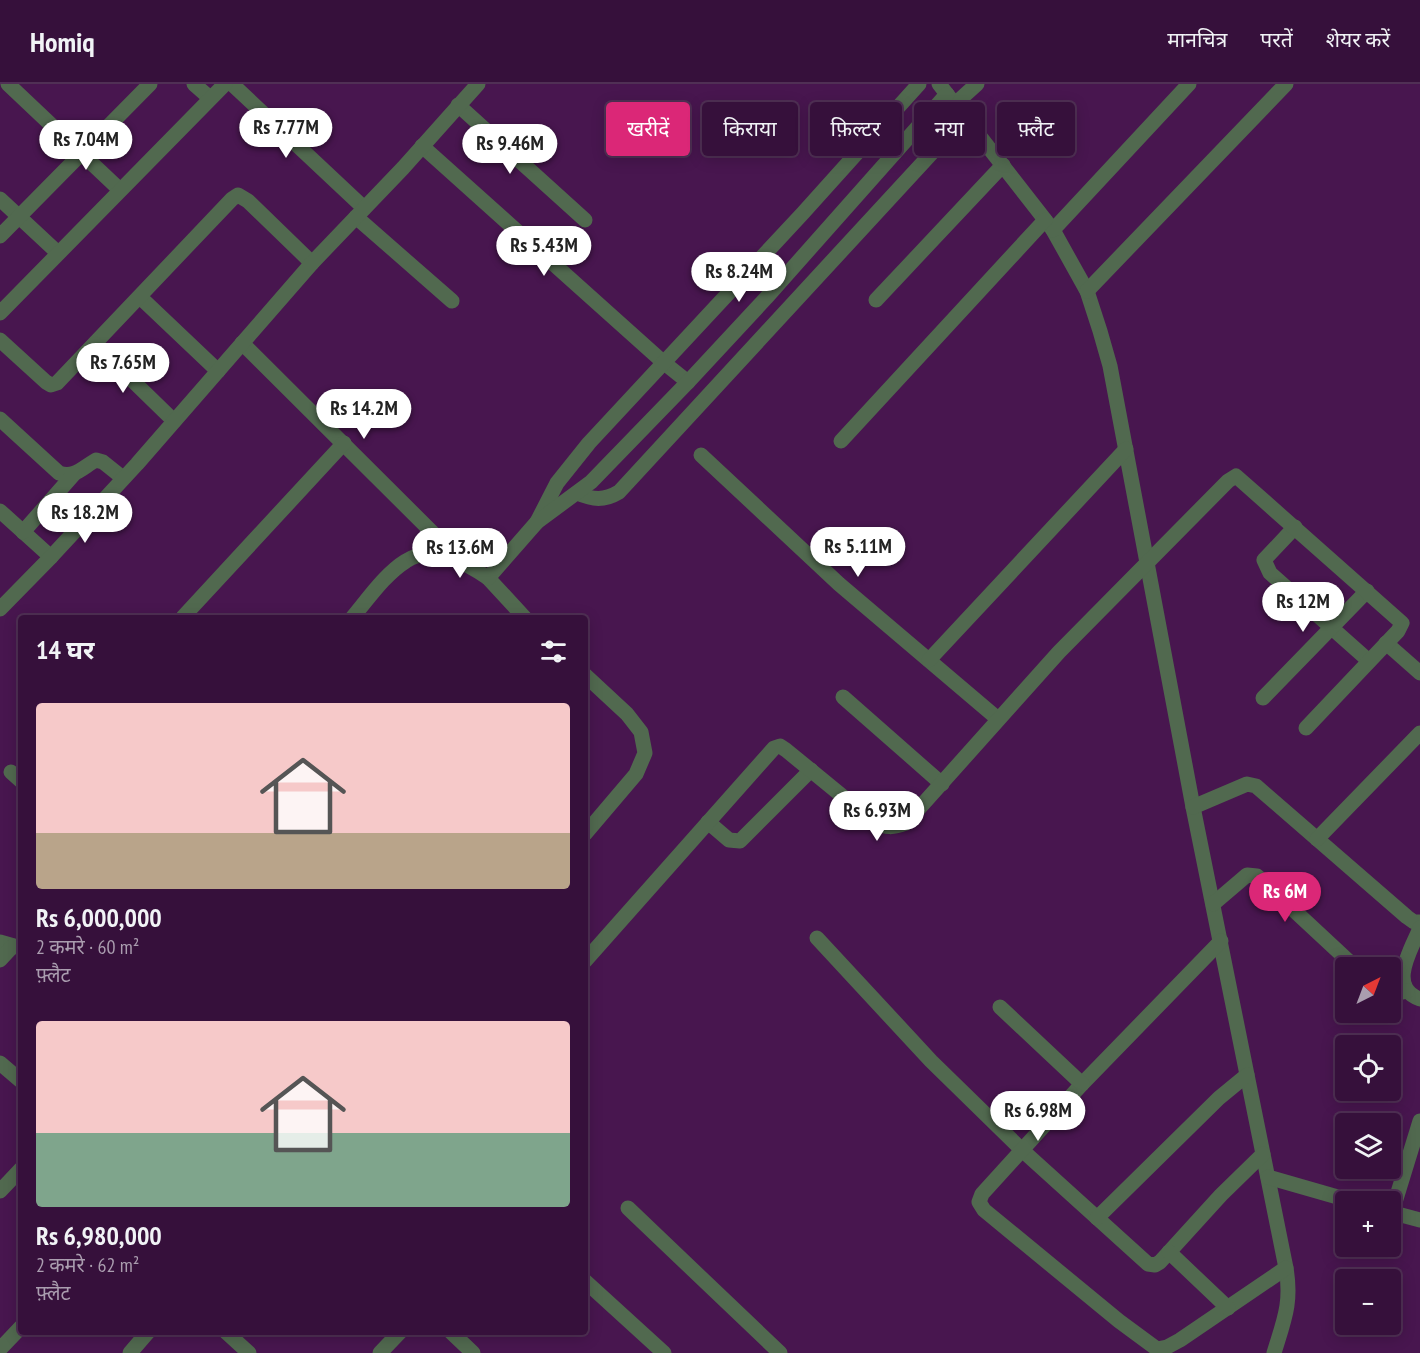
<!DOCTYPE html>
<html lang="hi">
<meta charset="utf-8">
<style>
:root{--surface:#36103b;--page:#3d1942;--text:#f1f3f6;--muted:#aa9daf;--line:#503055;--accent:#db2777}
body{margin:0;font-family:"PT Sans Narrow","Noto Sans Devanagari",sans-serif;background:var(--page);color:var(--text);height:100vh;display:flex;flex-direction:column;font-size:22px;white-space:nowrap}
*{box-sizing:border-box;margin:0}
p{font-size:20px;color:var(--muted)}
.icon{flex:none;width:33px;height:33px;fill:none;stroke:currentColor;stroke-width:2;stroke-linecap:round;stroke-linejoin:round}
.map{position:relative;flex:1;overflow:hidden}
.drawer{position:absolute;left:18px;top:531px;width:570px;height:720px;display:flex;flex-direction:column;background:var(--surface);border-radius:6px;box-shadow:0 3px 15px #0003,0 0 0 2px var(--line)}
.drawer>*{flex:none}
.hud{position:absolute;left:606px;top:18px;width:570px;height:54px;display:flex;gap:12px}
.needle{width:39px;rotate:42deg}
.fabs{position:absolute;left:1335px;top:873px;display:grid;gap:12px}
.fabs a{display:grid;place-items:center;width:66px;height:66px;border-radius:6px;background:var(--surface);box-shadow:0 3px 15px #0003,0 0 0 2px var(--line);font-size:30px}
.price{position:absolute;translate:-50% -51px;padding:0 14px;border-radius:21px;background:#fff;color:#222;font-size:20px;line-height:39px;filter:drop-shadow(0 2px 3px #0008)}
.price::after{content:'';position:absolute;left:50%;top:36px;width:18px;height:14px;margin-left:-9px;background:inherit;clip-path:polygon(0 0,100% 0,50% 100%)}
.price.selected{background:var(--accent);color:#fff}
ul{padding:0;list-style:none}
li{display:grid;align-content:center;gap:12px;height:318px;padding:0 18px}
li span{display:grid;place-items:center;height:186px;border-radius:6px;color:#555}
li>.icon{margin-inline-start:auto}
span .icon{width:108px;height:108px;fill:#fffc;stroke-width:1}
li b{font-size:26px}
h2{display:flex;justify-content:space-between;align-items:center;height:72px;padding:0 18px;font-size:26px}
.pill{padding:0 21px;border-radius:6px;background:var(--surface);box-shadow:0 3px 15px #0003,0 0 0 2px var(--line);font-size:21px;line-height:54px}
.pill.selected{background:var(--accent);color:#fff}
header{display:flex;align-items:center;gap:36px;box-sizing:border-box;height:84px;padding:0 30px;background:var(--surface);border-bottom:2px solid var(--line)}
header strong{font-size:28px}
nav{display:flex;gap:33px;margin-inline-start:auto;font-size:21px}
.map>svg:first-child{display:block}
.lines{fill:none;stroke-linecap:round;stroke-linejoin:round}
.minor{stroke:#51694f;stroke-width:15}
</style>
<header>
<strong>Homiq</strong>
<nav><a>मानचित्र</a><a>परतें</a><a>शेयर करें</a></nav>
</header>
<div class="map">
<svg width="1420" height="1269" viewBox="0 0 1420 1269">
<rect width="100%" height="100%" fill="#48164f"/>
<g class="lines">
<g class="minor">
<path d="M8 0 119 105"/>
<path d="M194 0 210 14"/>
<path d="M232 0 364 124"/>
<path d="M939 0 1053 146 1087 207 1100 247 1110 282 1193 723 1286 1184C1292 1219 1284 1236 1274 1269"/>
<path d="M955 20 977 0"/>
<path d="M458 21 585 136"/>
<path d="M422 62 663 278 688 298"/>
<path d="M0 115 58 169"/>
<path d="M356 133 452 217"/>
<path d="M1053 146 1189 0"/>
<path d="M0 152 150 0"/>
<path d="M1087 207 1286 0"/>
<path d="M140 213 218 287"/>
<path d="M876 216 1003 81"/>
<path d="M0 229 225 0"/>
<path d="M0 256 46 298 51 301 57 299 232 115 238 111 248 117 312 179"/>
<path d="M242 259 461 477"/>
<path d="M95 260 174 337"/>
<path d="M0 335 59 389C74 395 83 383 96 376L103 378 123 394"/>
<path d="M841 357 1045 136"/>
<path d="M701 371 839 500 998 635"/>
<path d="M577 409C593 416 604 417 619 408L965 33"/>
<path d="M0 427 51 473"/>
<path d="M537 438 557 399 589 359 803 129 919 0"/>
<path d="M1295 443 1264 476 1270 489 1369 577"/>
<path d="M23 448 74 390"/>
<path d="M488 494 525 534"/>
<path d="M0 525 51 473 137 380 312 179 403 84 478 0"/>
<path d="M183 533 344 359"/>
<path d="M352 534C368 515 385 490 406 477 432 460 467 479 488 494L537 438 591 398 688 298 766 214 947 10"/>
<path d="M1386 559 1420 589"/>
<path d="M929 576 1126 365"/>
<path d="M585 591 627 630 641 648 645 669 636 690 585 750"/>
<path d="M843 613 942 700"/>
<path d="M1263 614 1367 507"/>
<path d="M11 688 21 697"/>
<path d="M1193 723 1247 700 1256 702 1407 833 1414 838H1420"/>
<path d="M708 738 729 756 740 757 811 686"/>
<path d="M1317 755 1420 649"/>
<path d="M1213 820 1247 791 1257 792 1356 884"/>
<path d="M1420 844C1411 866 1387 903 1420 915"/>
<path d="M817 854 931 977 1022 1066 1148 1180 1155 1181 1160 1178 1221 1111 1263 1070"/>
<path d="M1221 857 1082 1000 982 1110 979 1118 984 1126 1119 1237 1157 1265 1167 1263 1180 1256 1286 1184"/>
<path d="M0 858 21 864"/>
<path d="M0 876 13 862"/>
<path d="M585 877 774 664 780 662 786 666 874 738C886 744 893 744 906 739L1059 568 1228 397 1236 392 1402 539 1398 547 1306 644"/>
<path d="M1390 911 1407 907"/>
<path d="M1000 923 1082 1000"/>
<path d="M0 979 21 997"/>
<path d="M1268 1093 1355 1118"/>
<path d="M0 1107 21 1085"/>
<path d="M628 1124 780 1269"/>
<path d="M1390 1128 1420 1136"/>
<path d="M1392 1128 1420 1037"/>
<path d="M1097 1134 1219 1014 1247 991"/>
<path d="M1169 1168 1228 1224"/>
<path d="M585 1197 664 1269"/>
<path d="M226 1248 249 1269"/>
<path d="M451 1248 473 1269"/>
<path d="M0 1265 21 1243"/>
<path d="M130 1269 148 1248"/>
<path d="M380 1269 400 1248"/>
</g>
</g>
</svg>
<div class="fabs">
<a><svg class="needle" viewBox="-14 -14 28 28"><path d="M0-13l5 13h-10z" fill="#e53935"/><path d="M0 13l5-13h-10z" fill="#aa9daf"/></svg></a>
<a><svg class="icon" aria-label="locate" viewBox="0 0 24 24"><circle cx="12" cy="12" r="6"/><path d="M12 2v4M12 18v4M2 12h4M18 12h4"/></svg></a>
<a><svg class="icon" aria-label="layers" viewBox="0 0 24 24"><path d="M12 4l9 5-9 5-9-5zM3 14l9 5 9-5"/></svg></a>
<a>+</a>
<a>−</a>
</div>
<b class="price" style="left:286px;top:75px">Rs 7.77M</b>
<b class="price" style="left:86px;top:87px">Rs 7.04M</b>
<b class="price" style="left:510px;top:91px">Rs 9.46M</b>
<b class="price" style="left:544px;top:193px">Rs 5.43M</b>
<b class="price" style="left:739px;top:219px">Rs 8.24M</b>
<b class="price" style="left:123px;top:310px">Rs 7.65M</b>
<b class="price" style="left:364px;top:356px">Rs 14.2M</b>
<b class="price" style="left:85px;top:460px">Rs 18.2M</b>
<b class="price" style="left:858px;top:494px">Rs 5.11M</b>
<b class="price" style="left:460px;top:495px">Rs 13.6M</b>
<b class="price" style="left:1303px;top:549px">Rs 12M</b>
<b class="price" style="left:877px;top:758px">Rs 6.93M</b>
<b class="price selected" style="left:1285px;top:839px">Rs 6M</b>
<b class="price" style="left:1038px;top:1058px">Rs 6.98M</b>
<div class="hud">
<a class="pill selected">खरीदें</a>
<a class="pill">किराया</a>
<a class="pill">फ़िल्टर</a>
<a class="pill">नया</a>
<a class="pill">फ़्लैट</a>
</div>
<section class="drawer">
<h2>14 घर<svg class="icon" aria-label="filters" viewBox="0 0 24 24"><path d="M4 7h16M4 17h16"/><circle cx="9" cy="7" r="2"/><circle cx="15" cy="17" r="2"/></svg></h2>
<ul>
<li><span style="background:linear-gradient(#f6c9c9 70%,#b9a48a 0)"><svg class="icon" aria-label="home" viewBox="0 0 24 24"><path d="M3 11l9-7 9 7M6 9v11h12V9"/></svg></span><div><b>Rs 6,000,000</b><p>2 कमरे · 60 m²</p><p>फ़्लैट</p></div></li>
<li><span style="background:linear-gradient(#f6c9c9 60%,#7fa58c 0)"><svg class="icon" aria-label="home" viewBox="0 0 24 24"><path d="M3 11l9-7 9 7M6 9v11h12V9"/></svg></span><div><b>Rs 6,980,000</b><p>2 कमरे · 62 m²</p><p>फ़्लैट</p></div></li>
</ul>
</section>
</div>
